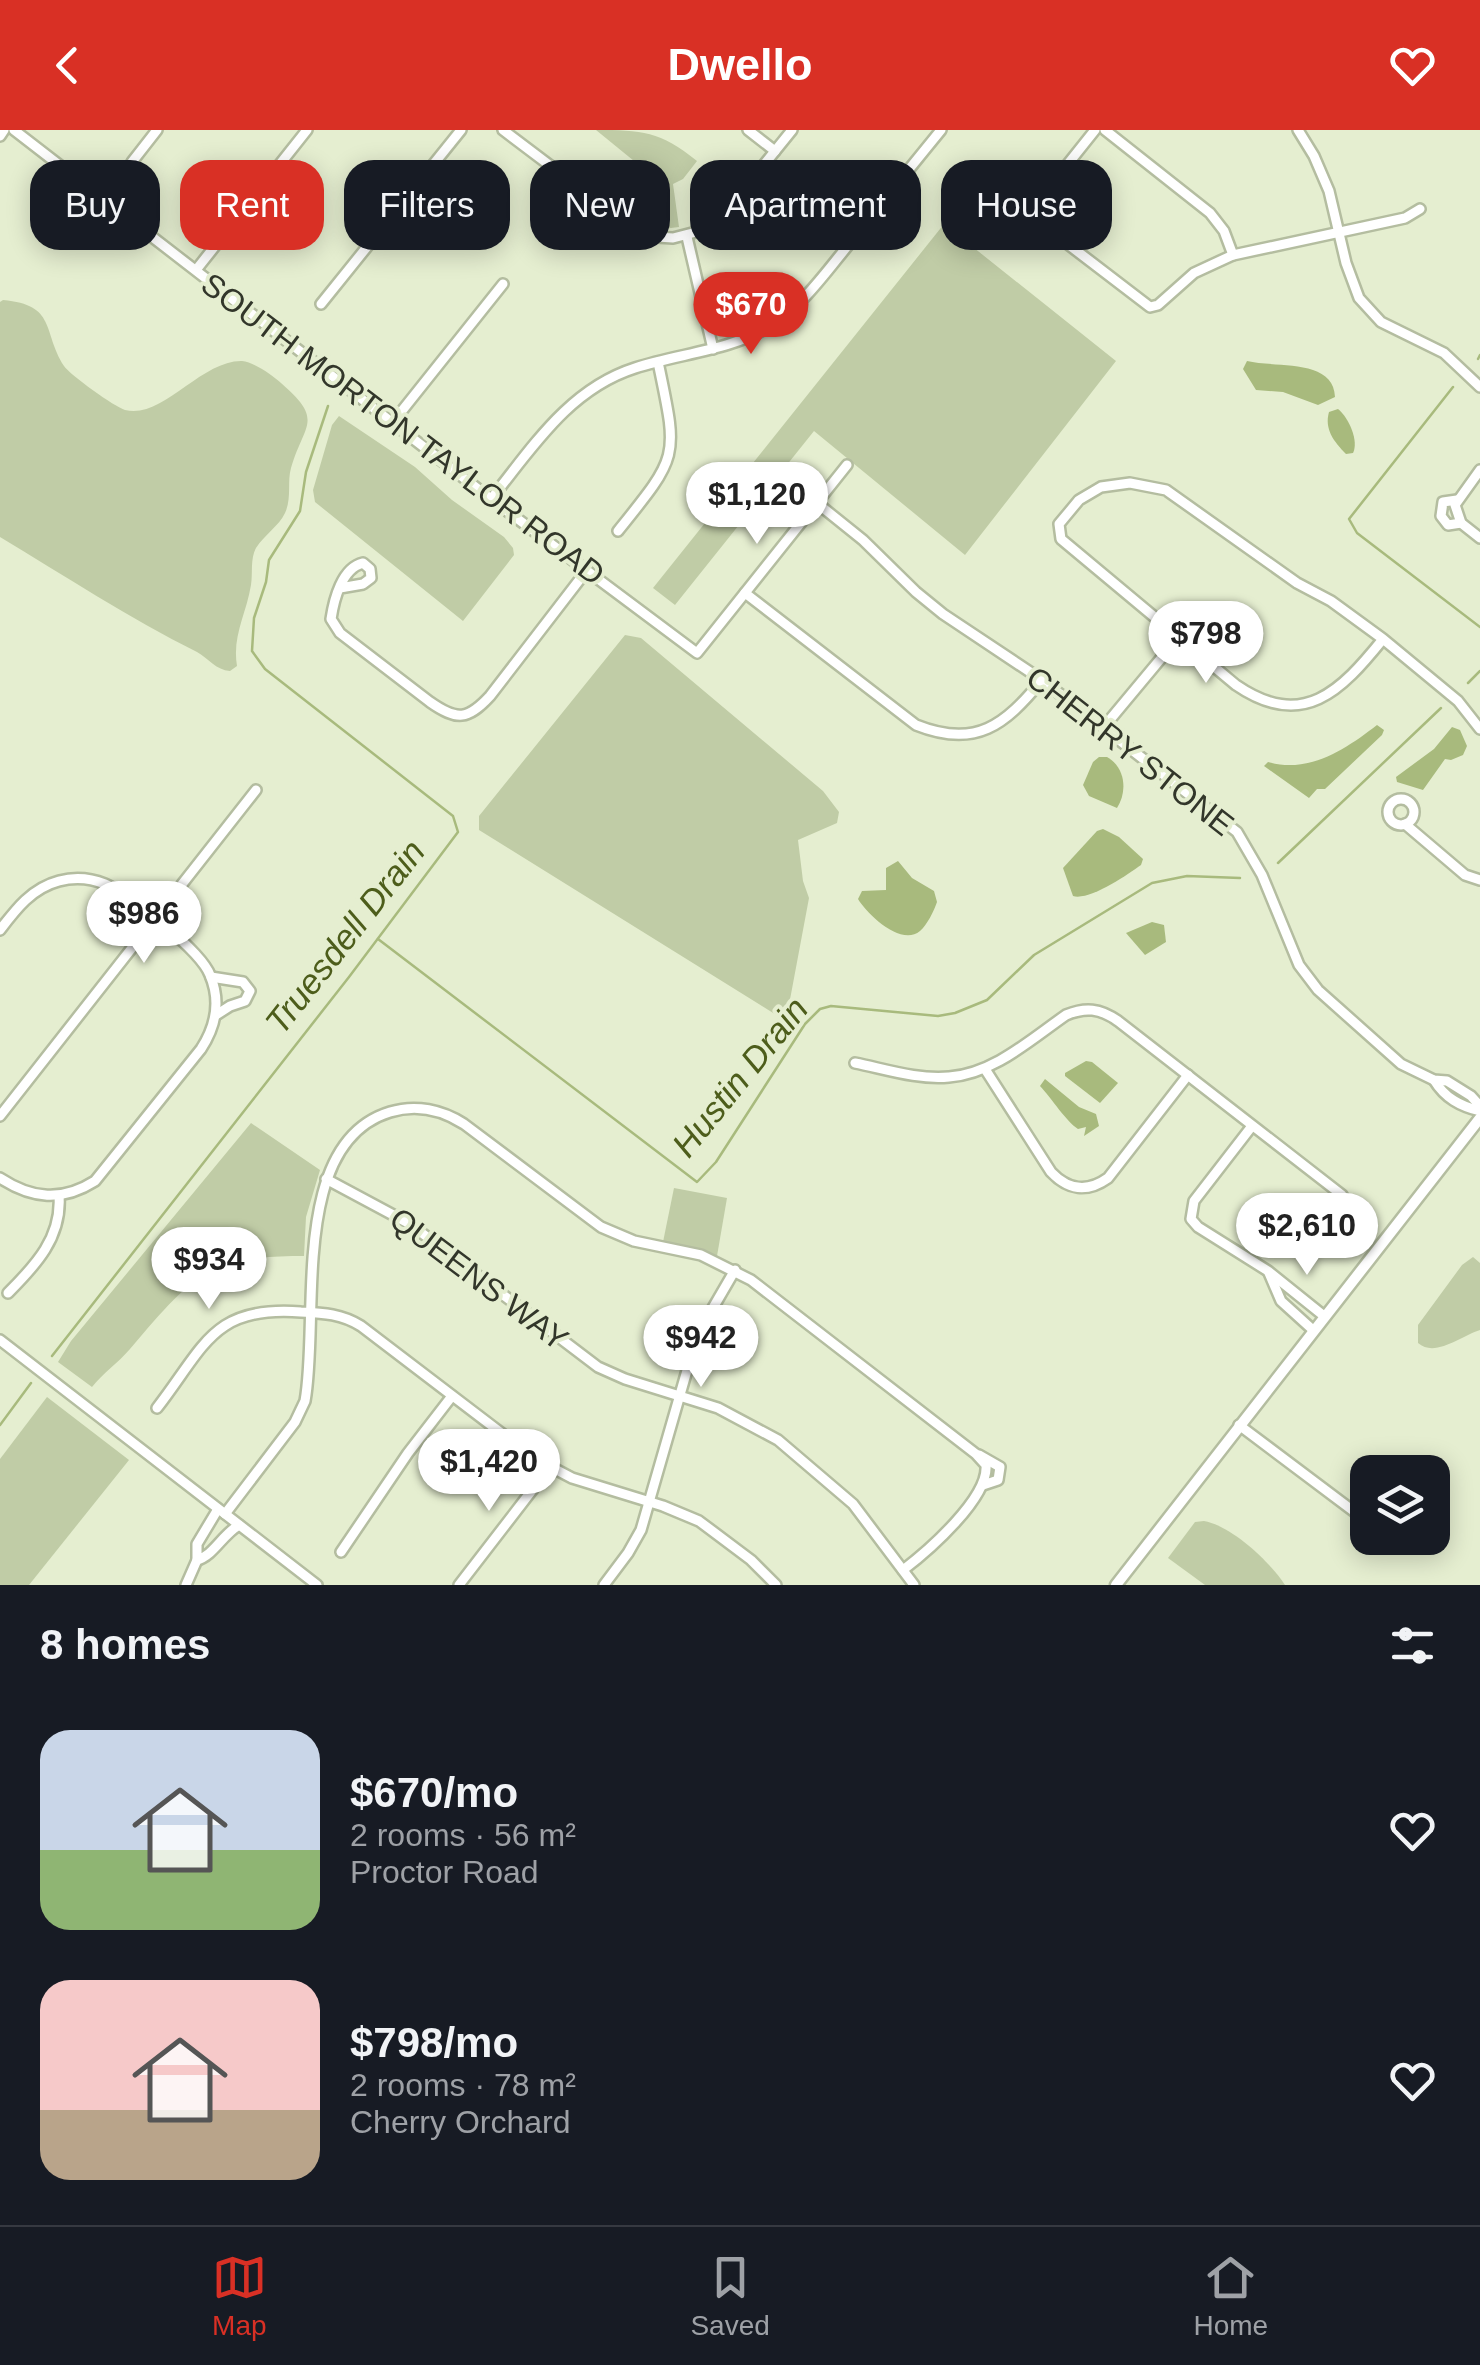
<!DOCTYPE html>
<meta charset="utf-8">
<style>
:root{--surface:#171b24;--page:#20242c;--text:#f1f3f6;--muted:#9ea1a6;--line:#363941;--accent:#d93025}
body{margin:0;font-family:Arial,sans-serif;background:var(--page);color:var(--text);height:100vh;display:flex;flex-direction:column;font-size:38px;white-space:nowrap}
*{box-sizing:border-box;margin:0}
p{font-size:32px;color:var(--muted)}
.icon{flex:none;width:55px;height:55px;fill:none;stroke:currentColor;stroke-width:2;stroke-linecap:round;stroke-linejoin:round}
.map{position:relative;height:1455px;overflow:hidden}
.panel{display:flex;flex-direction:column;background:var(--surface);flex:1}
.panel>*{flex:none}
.top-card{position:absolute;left:30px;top:30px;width:1420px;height:90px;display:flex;gap:20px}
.buttons{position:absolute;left:1350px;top:1325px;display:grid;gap:20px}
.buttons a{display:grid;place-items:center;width:100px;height:100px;border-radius:20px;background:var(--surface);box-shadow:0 5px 25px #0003;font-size:50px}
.price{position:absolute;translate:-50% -85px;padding:0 22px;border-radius:35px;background:#fff;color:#222;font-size:32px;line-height:65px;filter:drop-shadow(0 2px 5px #0008)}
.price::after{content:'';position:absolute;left:50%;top:60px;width:30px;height:22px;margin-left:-15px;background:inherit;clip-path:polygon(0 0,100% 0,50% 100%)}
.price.on{background:var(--accent);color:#fff}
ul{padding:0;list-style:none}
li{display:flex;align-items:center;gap:30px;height:250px;padding:0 40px}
li span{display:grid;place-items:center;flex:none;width:280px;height:200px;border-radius:30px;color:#555}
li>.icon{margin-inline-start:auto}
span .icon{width:120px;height:120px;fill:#fffc;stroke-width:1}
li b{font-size:42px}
h2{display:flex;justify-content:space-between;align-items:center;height:120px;padding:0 40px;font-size:42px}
.pill{padding:0 35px;border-radius:30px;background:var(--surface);box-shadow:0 5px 25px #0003;font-size:35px;line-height:90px}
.pill.on{background:var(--accent);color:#fff}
header{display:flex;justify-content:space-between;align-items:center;height:130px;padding:0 40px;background:var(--accent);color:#fff;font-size:45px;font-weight:700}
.tab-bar{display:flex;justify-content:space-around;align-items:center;height:140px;border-top:2px solid var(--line);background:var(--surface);font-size:28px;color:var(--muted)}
.tab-bar a{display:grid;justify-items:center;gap:5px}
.tab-bar .on{color:var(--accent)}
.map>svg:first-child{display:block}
.green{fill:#c0cca6}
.water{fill:#a8ba7d}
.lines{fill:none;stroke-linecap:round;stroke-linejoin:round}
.stream{stroke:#a8ba7d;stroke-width:2.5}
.minor-casing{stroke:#b4bda0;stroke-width:14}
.major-casing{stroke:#b4bda0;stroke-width:15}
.minor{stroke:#fff;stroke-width:9}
.major{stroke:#fff;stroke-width:10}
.labels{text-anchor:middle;stroke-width:8;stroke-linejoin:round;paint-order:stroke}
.street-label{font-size:32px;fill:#32362a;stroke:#e5eed0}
.water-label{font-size:35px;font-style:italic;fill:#4d5d1b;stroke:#e5eed0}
</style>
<header><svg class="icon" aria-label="back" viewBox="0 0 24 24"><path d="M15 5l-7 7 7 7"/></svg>Dwello<svg class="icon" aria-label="heart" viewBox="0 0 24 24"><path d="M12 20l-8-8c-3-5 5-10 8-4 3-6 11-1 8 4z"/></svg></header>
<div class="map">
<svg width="1480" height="1455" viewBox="0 0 1480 1455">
<rect width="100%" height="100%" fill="#e5eed0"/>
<g class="green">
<path d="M596 0C642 0 660 1 697 31L683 49 673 54 679 97 663 99 647 94 658 76 661 53Z"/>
<path d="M944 94 1116 231 965 425 814 301 675 475 653 458Z"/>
<path d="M3 170C57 175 42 201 64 236 70 245 115 277 125 280 162 290 201 230 242 231 254 232 272 245 281 253 325 291 304 293 291 338 287 352 292 368 285 383 279 396 264 405 256 418 250 429 253 443 251 455 246 485 232 506 237 536L230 541C216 540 209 529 197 522 129 488 65 446 0 407V172Z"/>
<path d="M339 286 415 337 452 370 504 407 513 418 514 425 463 491 315 372 313 360 332 295Z"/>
<path d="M625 505 641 508 823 661 839 682 837 693 798 710 803 751 809 768 786 891 479 700V686Z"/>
<path d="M251 993 320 1040 306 1087 304 1126C207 1125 189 1150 130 1219 118 1233 103 1243 92 1257L58 1232 71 1211Z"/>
<path d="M674 1058 727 1068 717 1126 663 1112Z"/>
<path d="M1473 1127 1480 1133V1200C1461 1206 1435 1228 1418 1213V1195L1462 1135Z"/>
<path d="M47 1267 129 1330 29 1455H0V1329Z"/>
<path d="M1204 1391C1232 1396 1270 1432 1285 1455H1205L1168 1428 1195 1392Z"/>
</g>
<g class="water">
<path d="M1247 231C1275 238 1334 228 1335 267L1318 275 1283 262 1256 260 1243 239Z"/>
<path d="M1338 279C1349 288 1359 311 1353 323L1346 324C1334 312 1324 299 1329 282Z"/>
<path d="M1377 595 1384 600 1382 605 1325 659H1317L1309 668 1264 636 1268 632C1309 644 1346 619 1377 595Z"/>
<path d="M1452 597 1460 600 1467 616 1463 625 1451 630 1445 629 1423 660 1397 652 1396 647 1434 619Z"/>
<path d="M1099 627H1107C1125 637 1128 661 1117 678L1089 666 1083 655 1093 632Z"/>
<path d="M1103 699 1119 707 1143 729 1141 735C1127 745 1089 771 1073 766L1063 738 1097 701Z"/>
<path d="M898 731 912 748 934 761 937 772C934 781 927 795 920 801 901 817 867 784 858 769L862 761 886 760V738Z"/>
<path d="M1152 792 1164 795 1166 812 1145 825 1126 803Z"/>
<path d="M1086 931 1092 932 1118 953 1100 973 1065 946V943Z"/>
<path d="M1045 949 1079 977 1096 984 1099 996 1084 1006 1086 997 1078 999C1066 991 1052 969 1040 956Z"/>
</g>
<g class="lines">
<g class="stream">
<path d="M1478 229 1480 225"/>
<path d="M1453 257 1349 389 1357 403 1480 497"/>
<path d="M1468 553 1480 541"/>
<path d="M1278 733 1441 578"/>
<path d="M378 809 697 1052 716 1032 805 894 820 879 831 876 938 886 955 883 987 870 1034 825 1152 753 1187 746 1240 748"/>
<path d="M52 1226 349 847 458 702 453 686 265 539 252 521 254 488 266 452 269 430 300 381 306 342 328 276"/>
<path d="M0 1295 31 1253"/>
</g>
<defs>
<g id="minor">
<path d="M14 0 491 369 697 523 847 335"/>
<path d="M503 0 630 96 657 107 673 108 704 100 721 88 792 0"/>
<path d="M748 0 775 21"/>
<path d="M1095 0 1032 79 1039 92 1150 177 1158 175 1194 143 1233 125 1405 88 1420 79"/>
<path d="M1105 0 1210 83 1224 101 1233 125"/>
<path d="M1298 0 1314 26 1329 61 1346 133 1359 168 1381 192 1444 223 1480 257"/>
<path d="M0 6 4 0"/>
<path d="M132 32 157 0"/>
<path d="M687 107 713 219"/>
<path d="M196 140 307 0"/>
<path d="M321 174 461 0"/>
<path d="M393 292 503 154"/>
<path d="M1480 340 1455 375 1461 393 1480 408"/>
<path d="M491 369C532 318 569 259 635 238 681 223 730 221 772 195 804 174 826 142 850 113 880 75 910 38 941 0"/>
<path d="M1457 370 1443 372 1441 386 1448 395 1461 393"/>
<path d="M817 373 863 410 916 462 943 484 1042 550 1237 702 1262 745 1299 835 1318 860 1401 934 1434 950 1447 951 1471 966 1480 976"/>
<path d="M618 401C680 324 678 328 658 232"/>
<path d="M340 458 363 454 371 448 370 439 363 433C342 438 334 469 331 489L340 503 430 572C457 591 468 590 490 566L587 440"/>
<path d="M745 463 916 595C976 619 1005 595 1042 550"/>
<path d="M1383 509C1341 561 1303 601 1236 555L1061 409 1059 394 1079 370 1101 357 1130 353 1166 360 1297 453 1331 471 1383 509 1458 571 1480 599"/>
<path d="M1103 598 1178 508"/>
<circle cx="1401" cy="682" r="13"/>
<path d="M1405 694 1465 745 1480 750"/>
<path d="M0 800C16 779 32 758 59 751 74 747 90 748 105 754 129 764 201 821 210 845 221 871 216 896 201 919L95 1051C62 1072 32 1069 0 1048"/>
<path d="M211 847 243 852 250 861 245 871 230 876 216 885"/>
<path d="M855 933C885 939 918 950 949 947 993 944 1030 910 1066 885 1085 877 1100 878 1118 891L1342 1065 1351 1082"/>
<path d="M985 939 1051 1042C1068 1060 1087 1063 1108 1048L1188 945"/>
<path d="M1434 950C1445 968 1460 976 1480 981"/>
<path d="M0 986 256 660"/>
<path d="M1252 996 1194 1071 1191 1089 1198 1097 1268 1141 1324 1186"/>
<path d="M326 1049 410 1094 598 1237 625 1249 718 1278 778 1310 853 1374 914 1455"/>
<path d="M1269 1143 1281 1171 1313 1200"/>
<path d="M8 1163C36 1135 62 1107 59 1066"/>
<path d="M0 1210 317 1455"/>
<path d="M157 1278C205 1216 213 1175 301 1182 324 1183 342 1184 361 1196L534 1328 572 1348 663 1376 699 1391 751 1430 776 1455"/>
<path d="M1239 1295 1368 1392"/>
<path d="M979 1325 1000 1337 998 1350 983 1355"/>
<path d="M218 1379 197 1414V1430C213 1426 222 1405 239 1395"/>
<path d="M225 1384 295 1292 305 1271C320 1190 288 1013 390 982 416 974 442 980 464 994L601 1097 634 1111 701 1125 751 1150 976 1324 986 1335C989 1368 928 1421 903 1440"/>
<path d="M341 1422 408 1323 452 1266"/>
<path d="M186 1455 197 1430"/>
<path d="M459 1455 550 1337"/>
<path d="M604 1455 628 1423 641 1400 690 1230 710 1183 735 1140"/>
</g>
<path id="major" d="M1116 1455 1480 988"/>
</defs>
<use href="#minor" class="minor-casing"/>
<use href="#major" class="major-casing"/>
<use href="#minor" class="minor"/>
<use href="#major" class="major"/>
</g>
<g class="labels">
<g class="street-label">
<text transform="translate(403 299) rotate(37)" y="11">SOUTH MORTON TAYLOR ROAD</text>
<text transform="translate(1130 621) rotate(38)" y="11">CHERRY STONE</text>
<text transform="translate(479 1149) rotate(37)" y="11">QUEENS WAY</text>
</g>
<g class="water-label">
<text transform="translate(345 807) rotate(-52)" y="12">Truesdell Drain</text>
<text transform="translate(740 947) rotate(-51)" y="12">Hustin Drain</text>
</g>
</g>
</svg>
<div class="buttons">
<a><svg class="icon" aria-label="layers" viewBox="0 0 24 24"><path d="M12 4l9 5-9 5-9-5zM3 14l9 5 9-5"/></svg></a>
</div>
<b class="price on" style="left:751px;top:227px">$670</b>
<b class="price" style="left:757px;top:417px">$1,120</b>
<b class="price" style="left:1206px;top:556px">$798</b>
<b class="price" style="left:144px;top:836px">$986</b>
<b class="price" style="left:1307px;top:1148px">$2,610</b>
<b class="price" style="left:209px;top:1182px">$934</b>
<b class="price" style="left:701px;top:1260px">$942</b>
<b class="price" style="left:489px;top:1384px">$1,420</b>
<div class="top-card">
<a class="pill">Buy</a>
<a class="pill on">Rent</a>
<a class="pill">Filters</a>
<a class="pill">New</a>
<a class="pill">Apartment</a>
<a class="pill">House</a>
</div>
</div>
<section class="panel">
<h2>8 homes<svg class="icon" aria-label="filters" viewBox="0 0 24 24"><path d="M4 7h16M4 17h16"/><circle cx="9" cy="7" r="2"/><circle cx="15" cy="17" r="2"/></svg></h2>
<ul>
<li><span style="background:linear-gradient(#c9d6e8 60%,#8fb573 0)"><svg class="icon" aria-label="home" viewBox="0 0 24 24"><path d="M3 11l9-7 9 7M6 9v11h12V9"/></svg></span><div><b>$670/mo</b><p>2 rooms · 56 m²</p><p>Proctor Road</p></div><svg class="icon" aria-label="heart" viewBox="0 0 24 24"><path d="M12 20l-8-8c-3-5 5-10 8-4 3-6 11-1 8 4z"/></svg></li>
<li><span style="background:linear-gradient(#f6c9c9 65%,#b9a48a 0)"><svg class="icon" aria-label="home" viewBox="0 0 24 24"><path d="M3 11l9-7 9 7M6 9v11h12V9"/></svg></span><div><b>$798/mo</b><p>2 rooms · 78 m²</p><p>Cherry Orchard</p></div><svg class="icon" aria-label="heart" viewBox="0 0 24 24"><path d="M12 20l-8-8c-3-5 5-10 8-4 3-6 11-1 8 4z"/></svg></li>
</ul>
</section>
<nav class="tab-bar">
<a class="on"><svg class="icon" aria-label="map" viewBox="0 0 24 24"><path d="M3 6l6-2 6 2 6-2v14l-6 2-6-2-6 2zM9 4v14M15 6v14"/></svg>Map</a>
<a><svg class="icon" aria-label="saved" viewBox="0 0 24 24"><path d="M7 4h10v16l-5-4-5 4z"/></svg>Saved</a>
<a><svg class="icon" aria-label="home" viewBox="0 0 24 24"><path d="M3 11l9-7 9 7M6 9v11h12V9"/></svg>Home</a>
</nav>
